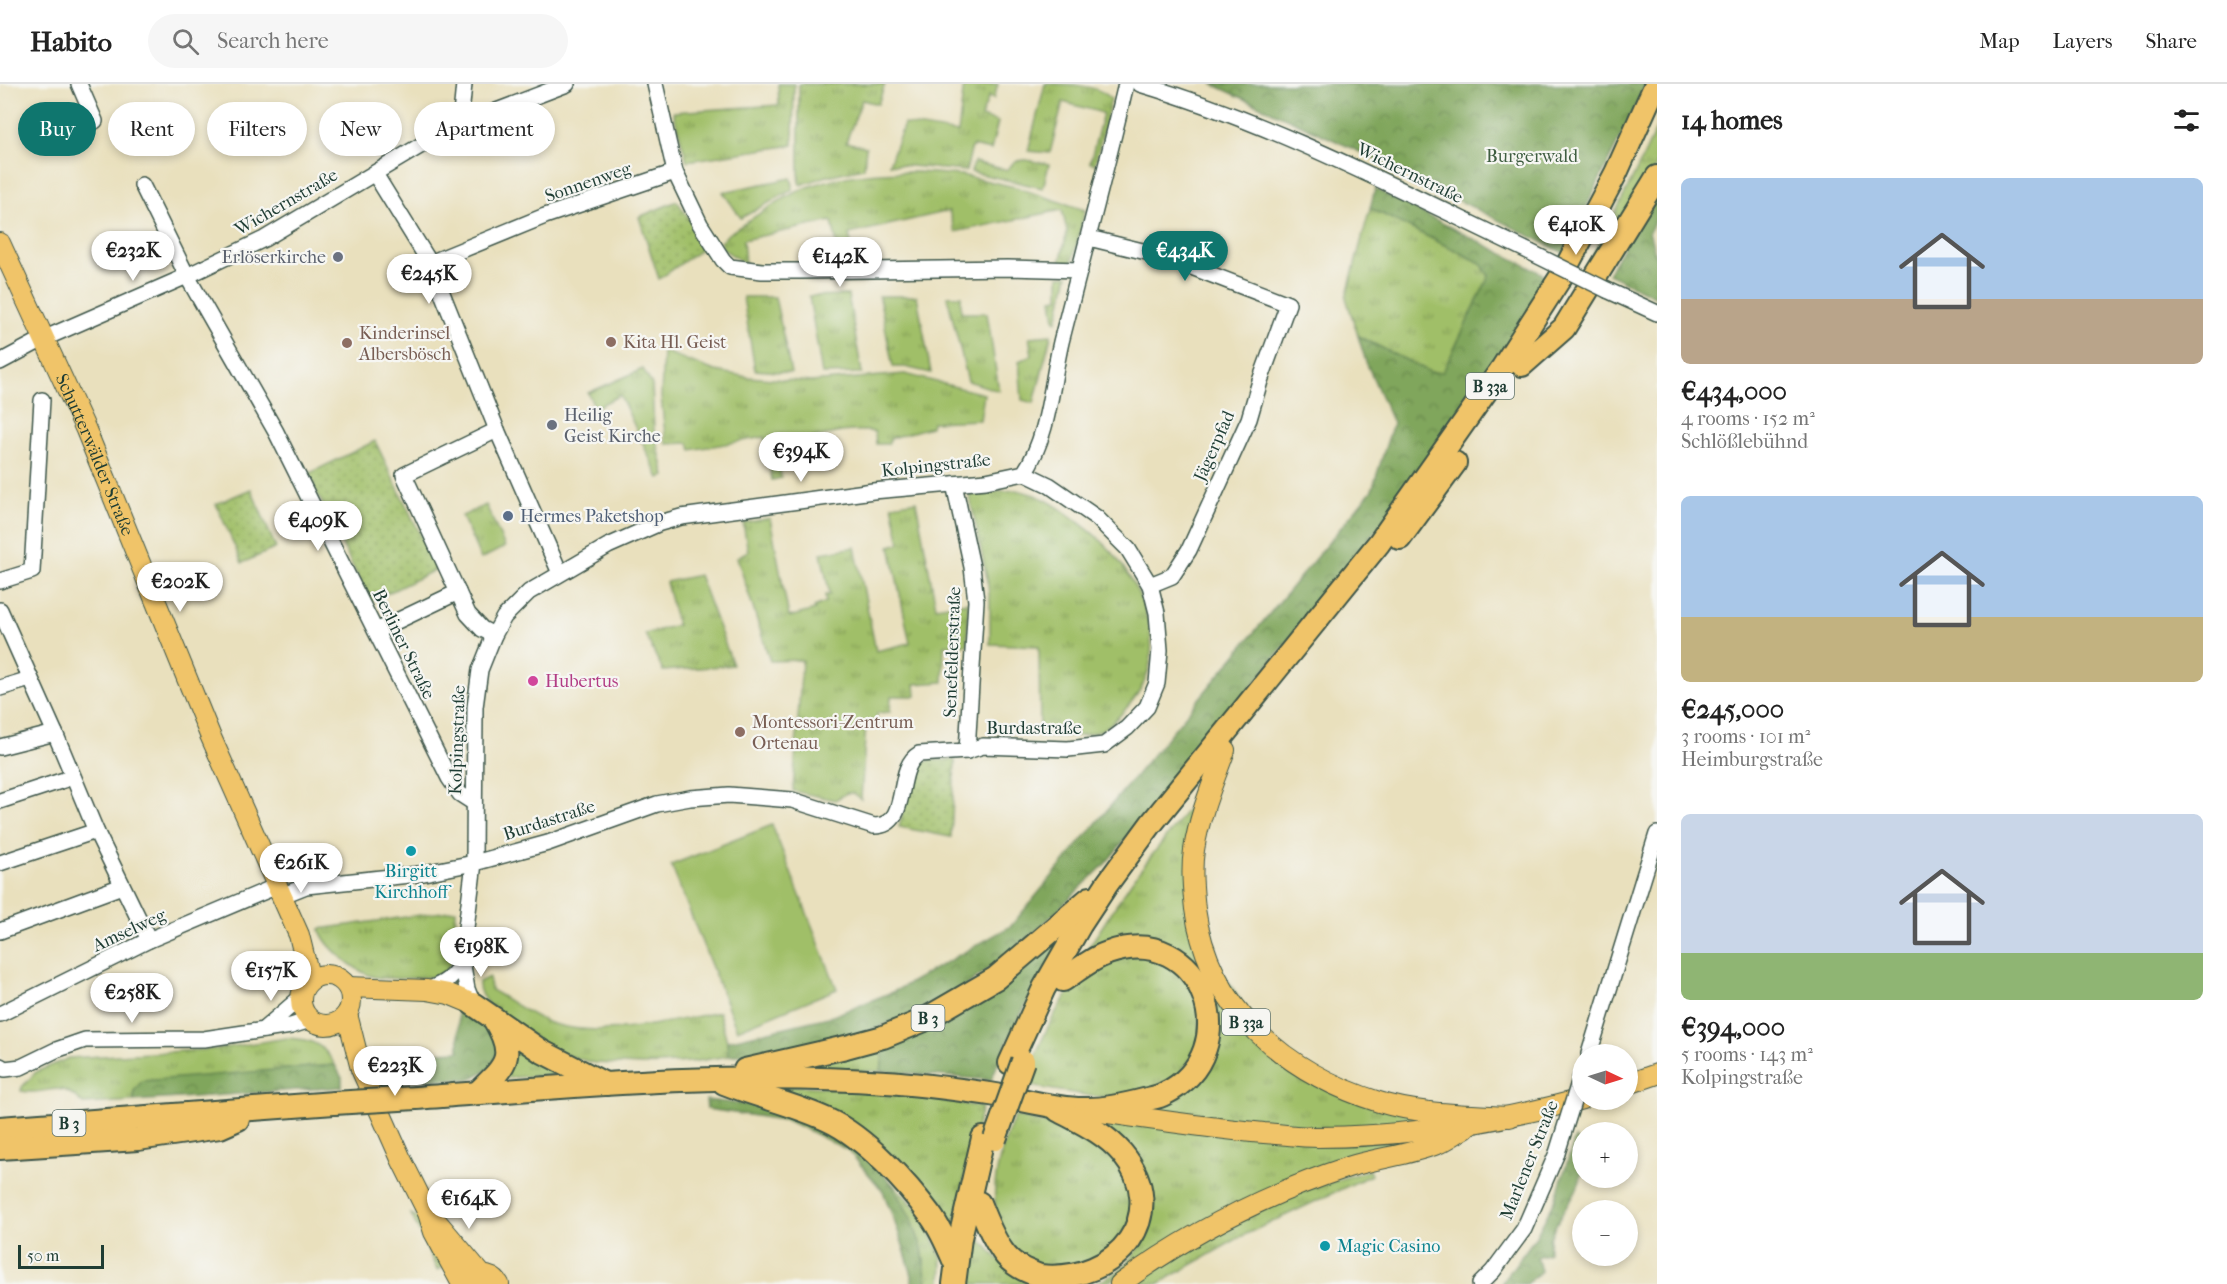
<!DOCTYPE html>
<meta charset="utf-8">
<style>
:root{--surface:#fff;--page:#f6f6f6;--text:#222;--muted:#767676;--line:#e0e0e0;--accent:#0f766e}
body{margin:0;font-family:"IM FELL French Canon",serif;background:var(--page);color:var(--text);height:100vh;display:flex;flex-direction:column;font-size:22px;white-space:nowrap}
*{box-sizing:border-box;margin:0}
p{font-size:20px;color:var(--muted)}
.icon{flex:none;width:33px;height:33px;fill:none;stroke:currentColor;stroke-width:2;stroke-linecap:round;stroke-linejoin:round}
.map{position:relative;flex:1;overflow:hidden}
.details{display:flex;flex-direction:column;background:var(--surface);width:570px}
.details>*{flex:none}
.guide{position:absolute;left:18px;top:18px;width:570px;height:54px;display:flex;gap:12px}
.needle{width:39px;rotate:94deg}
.controls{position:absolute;left:1572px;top:960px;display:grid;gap:12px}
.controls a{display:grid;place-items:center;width:66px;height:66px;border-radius:50%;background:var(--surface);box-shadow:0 3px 9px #0003;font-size:30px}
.scale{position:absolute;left:18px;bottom:15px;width:86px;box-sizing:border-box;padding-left:6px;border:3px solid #1f3d34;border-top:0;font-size:16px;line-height:21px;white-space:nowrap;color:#1f3d34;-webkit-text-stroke:4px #f6f6f2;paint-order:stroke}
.price{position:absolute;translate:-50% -51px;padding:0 14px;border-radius:21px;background:#fff;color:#222;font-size:20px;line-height:39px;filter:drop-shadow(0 2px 3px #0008)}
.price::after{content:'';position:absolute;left:50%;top:36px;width:18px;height:14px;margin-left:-9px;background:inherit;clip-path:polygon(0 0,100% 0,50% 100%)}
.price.on{background:var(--accent);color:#fff}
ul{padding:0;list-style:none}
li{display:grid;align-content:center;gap:12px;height:318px;padding:0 24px}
li span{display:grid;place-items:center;height:186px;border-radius:9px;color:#555}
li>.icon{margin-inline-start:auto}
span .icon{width:108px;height:108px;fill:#fffc;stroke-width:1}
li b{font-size:26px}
h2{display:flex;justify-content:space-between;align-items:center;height:72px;padding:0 24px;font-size:26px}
.tag{padding:0 21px;border-radius:27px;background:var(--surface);box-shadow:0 3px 9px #0003;font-size:21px;line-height:54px}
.tag.on{background:var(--accent);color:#fff}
header{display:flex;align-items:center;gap:36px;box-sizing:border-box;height:84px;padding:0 30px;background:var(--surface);border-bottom:2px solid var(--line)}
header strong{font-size:28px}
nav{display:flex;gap:33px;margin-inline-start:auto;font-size:21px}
.search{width:420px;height:54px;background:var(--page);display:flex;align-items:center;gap:15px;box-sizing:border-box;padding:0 21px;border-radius:33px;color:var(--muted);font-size:22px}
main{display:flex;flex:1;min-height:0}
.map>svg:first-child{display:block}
.grass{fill:url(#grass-tufts);stroke:#607e4e;stroke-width:1.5}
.forest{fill:url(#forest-crowns);stroke:#507248;stroke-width:1.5}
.park{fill:url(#park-dots);stroke:#607e4e;stroke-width:1.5}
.pitch{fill:#a0bf67;stroke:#607e4e;stroke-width:1.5}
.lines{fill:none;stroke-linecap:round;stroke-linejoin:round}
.minor-casing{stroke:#3d5549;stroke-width:18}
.major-casing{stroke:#3d5549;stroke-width:22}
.highway-casing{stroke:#3d5549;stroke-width:26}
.minor{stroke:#fff;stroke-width:15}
.major{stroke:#f0c469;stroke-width:20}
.highway{stroke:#f0c469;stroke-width:22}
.minor-bridge-casing{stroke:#3d5549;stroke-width:18;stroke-linecap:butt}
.highway-bridge-casing{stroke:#3d5549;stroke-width:26;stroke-linecap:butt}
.minor-bridge{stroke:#fff;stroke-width:15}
.highway-bridge{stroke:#f0c469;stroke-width:22}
.worship-dot{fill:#6b7280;stroke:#f6f6f2;stroke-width:2}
.education-dot{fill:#8d6e63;stroke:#f6f6f2;stroke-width:2}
.service-dot{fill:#5c6f8a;stroke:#f6f6f2;stroke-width:2}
.hotel-dot{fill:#d1479c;stroke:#f6f6f2;stroke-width:2}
.culture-dot{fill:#0f9aa8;stroke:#f6f6f2;stroke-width:2}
.labels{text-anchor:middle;stroke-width:4.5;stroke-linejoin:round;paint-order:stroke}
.shield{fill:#f6f6f2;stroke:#60746d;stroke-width:1.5}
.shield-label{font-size:16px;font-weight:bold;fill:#1f3d34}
.park-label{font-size:18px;fill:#3f5e41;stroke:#f6f6f2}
.street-label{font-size:18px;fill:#1f3d34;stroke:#f6f6f2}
.worship-label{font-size:18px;fill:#5b616d;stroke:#f6f6f2;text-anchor:end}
.education-label{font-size:18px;fill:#785e54;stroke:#f6f6f2;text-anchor:start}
.service-label{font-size:18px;fill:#4e5e75;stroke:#f6f6f2;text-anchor:start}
.hotel-label{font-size:18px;fill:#b23c85;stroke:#f6f6f2;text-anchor:start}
.culture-label{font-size:18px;fill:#0d838f;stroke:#f6f6f2}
</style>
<header>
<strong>Habito</strong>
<div class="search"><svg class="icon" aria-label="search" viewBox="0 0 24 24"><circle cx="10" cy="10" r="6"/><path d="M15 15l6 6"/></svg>Search here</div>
<nav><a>Map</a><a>Layers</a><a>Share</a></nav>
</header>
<main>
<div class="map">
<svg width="1657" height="1200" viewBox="0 0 1657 1200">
<defs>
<pattern id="grass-tufts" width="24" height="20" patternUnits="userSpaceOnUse" patternTransform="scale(1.5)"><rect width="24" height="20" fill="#a0bf67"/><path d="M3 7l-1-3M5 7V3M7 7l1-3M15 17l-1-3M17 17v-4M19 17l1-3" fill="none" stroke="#829c56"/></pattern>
<pattern id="forest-crowns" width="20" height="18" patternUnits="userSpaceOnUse" patternTransform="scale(1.5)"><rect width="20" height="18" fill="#80a65c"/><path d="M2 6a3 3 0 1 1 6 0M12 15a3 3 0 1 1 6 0" fill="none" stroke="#68884d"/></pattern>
<pattern id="park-dots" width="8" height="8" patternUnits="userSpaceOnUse" patternTransform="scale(1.5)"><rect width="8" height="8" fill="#a0bf67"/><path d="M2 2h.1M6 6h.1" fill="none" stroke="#829c56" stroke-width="1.8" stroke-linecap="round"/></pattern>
</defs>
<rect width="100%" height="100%" fill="#f6f6f2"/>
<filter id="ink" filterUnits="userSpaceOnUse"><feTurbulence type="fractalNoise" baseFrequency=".0167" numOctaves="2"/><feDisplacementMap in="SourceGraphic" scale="12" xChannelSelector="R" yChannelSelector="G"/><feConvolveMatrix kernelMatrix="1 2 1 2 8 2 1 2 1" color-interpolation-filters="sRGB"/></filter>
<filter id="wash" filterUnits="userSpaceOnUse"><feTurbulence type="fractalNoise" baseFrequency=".008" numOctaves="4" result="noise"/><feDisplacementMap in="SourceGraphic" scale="24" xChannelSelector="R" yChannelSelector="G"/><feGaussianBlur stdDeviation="1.35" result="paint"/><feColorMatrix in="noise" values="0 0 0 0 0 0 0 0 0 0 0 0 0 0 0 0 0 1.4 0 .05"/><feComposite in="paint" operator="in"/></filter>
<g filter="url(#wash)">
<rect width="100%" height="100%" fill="#e9e0bd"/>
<g class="grass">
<path d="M778 0H794L793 61 687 77 673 28 779 21Z"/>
<path d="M799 0H885L878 20 862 16 846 58 866 63 864 84 827 92 801 101 799 99Z"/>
<path d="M964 0H998L994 15 989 12 981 33 998 38 991 66 972 62 966 87 889 80 904 40 958 49Z"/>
<path d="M1045 0C1066 0 1099 0 1111 15L1095 80 1090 79 1103 29 1063 18 1050 69 1028 67Z"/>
<path d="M1657 43V80L1634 119 1553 243C1589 177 1626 112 1657 43Z"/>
<path d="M1026 76 1049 80 1043 104 971 88 974 78 1007 86 1015 77Z"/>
<path d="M917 88 961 91 1015 103 1085 126 1072 178 1067 180H1060L1067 147 1062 126 955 148 949 127 849 150 855 178 841 180 832 137 743 156 745 180 722 164 721 158 728 150C754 134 779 114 808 103 842 90 880 88 917 88Z"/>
<path d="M791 94 793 101 792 106 741 134 723 108Z"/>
<path d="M1370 124 1481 179 1489 192 1443 289 1430 288 1358 252 1346 214Z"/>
<path d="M1068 191 1057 237 1055 236 1052 215 1059 214V192Z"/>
<path d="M848 211 862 289 822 290 809 212Z"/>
<path d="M879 212H917L931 289 905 283H893Z"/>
<path d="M947 212H961V229H987L999 307 968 297Z"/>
<path d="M743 213H775L791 289 755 286Z"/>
<path d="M1051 251 1034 319 1022 316 1019 277 1032 271 1029 253Z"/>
<path d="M663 267 715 287 748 293 811 298 905 290 984 310 980 336 932 338 931 343 891 354 888 360H876L875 348C841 343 809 355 778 367L781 394 772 396 764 353 691 366 689 359 666 360 661 313Z"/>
<path d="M643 285 652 301 654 346 665 392 659 394 620 311 595 324 588 309Z"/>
<path d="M1016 406C1026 408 1037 411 1046 416 1061 424 1101 454 1111 467 1145 508 1170 570 1133 616 1124 627 1113 641 1099 647 1082 654 1059 652 1040 652L1039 562 990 560V518L987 494 969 410Z"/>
<path d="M916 417 936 523 968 518 967 561H944L943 598 915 600 916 612H891L890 628 877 629 876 641 866 640 861 715 853 709H847L835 716 793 707 802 576 770 577 737 473 748 467 743 439 770 434 789 533 815 526 814 523 826 518 825 511H830L821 469 855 463 876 567 910 559 890 462 900 459 892 421Z"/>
<path d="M486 421 505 463 481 475 462 432Z"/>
<path d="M699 491 733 581 663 587 645 550 677 541 666 498Z"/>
<path d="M1204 704 1189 836 1278 975 1444 1038 1331 1045 1254 1041 1135 1026 1214 964 1188 875 1083 872 1132 797Z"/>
<path d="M456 826C455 841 456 869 449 882 446 887 440 891 434 892 426 895 383 895 374 893 357 888 324 863 320 845Z"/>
<path d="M1154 872 1196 902 1202 959 1173 999 1133 1013H1097L1024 1001C1041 956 1063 893 1112 875 1124 871 1141 873 1154 872Z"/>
<path d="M489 893 491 906C508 915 535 935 553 940 607 955 665 938 719 928L727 957 728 972 691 978 643 981 594 979 555 968 489 921C483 914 478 907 479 898Z"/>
<path d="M507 952 575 990 500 994Z"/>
<path d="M287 954C311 955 323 959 335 981L247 989 134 1007V1017L83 1020C56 992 51 1013 21 1007L22 1003 36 988 69 974 216 965Z"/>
<path d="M884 964 881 987 780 988Z"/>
<path d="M757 1000 880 1006 982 1023 967 1079 951 1165 915 1102Z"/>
<path d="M1015 1032 1068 1045 1090 1053 1113 1070 1127 1090 1134 1129 1119 1169 1059 1193C1047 1186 1019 1174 1011 1164 982 1124 997 1073 1015 1032Z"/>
<path d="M1088 1033 1414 1055 1415 1059 1140 1178 1105 1200H1094C1128 1187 1142 1166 1150 1131Z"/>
<path d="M1369 1086 1371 1091 1240 1153 1158 1200H1131L1229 1142 1297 1109Z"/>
<path d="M889 1096 922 1130 942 1175 941 1200H927L922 1164Z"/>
<path d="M411 1130 421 1137 447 1181 437 1186Z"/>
<path d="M979 1154 999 1176 1039 1200H971Z"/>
</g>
<g class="forest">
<path d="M1212 0H1646L1564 169 1384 79Z"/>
<path d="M1657 104V133L1649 148 1657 175V213L1608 190Z"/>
<path d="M1375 105 1547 192 1497 282 1439 367 1236 622 1105 780 1038 845 967 901 905 933 848 955 797 964 728 972 727 957 833 932 897 906 1011 842 1372 406 1393 339 1366 278 1358 252 1430 288H1443L1489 192 1481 179 1370 124Z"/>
<path d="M1053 858 1058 862 1012 947 991 996 881 987 884 964 969 922 1025 885Z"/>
<path d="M458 921 481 935 500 962 491 984 470 995 404 996 403 987 415 985 417 969 459 967Z"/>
<path d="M335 981 342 994V1003L134 1017V1007L142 997Z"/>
<path d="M706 1016 773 1023 821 1039 856 1063 889 1096 910 1132 922 1164 927 1200H912V1191L901 1155 883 1107 848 1066 789 1037 707 1025Z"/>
<path d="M1575 1054 1582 1061C1583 1070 1584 1080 1582 1089 1578 1115 1545 1143 1549 1169L1537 1173 1541 1187 1527 1200H1501L1535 1154 1555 1116Z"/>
</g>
<g class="park">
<path d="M677 117 707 161 659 195 639 133Z"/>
<path d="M375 357 437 485 370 518 308 390Z"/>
<path d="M251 405 276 464 242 479 216 420Z"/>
<path d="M932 676H955L951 753 899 743 915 680Z"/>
</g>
<path class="pitch" d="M772 741 837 905 737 946 671 781Z"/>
</g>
<g filter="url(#ink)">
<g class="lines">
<defs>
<g id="minor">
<path d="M79 0 95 37"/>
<path d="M1140 0C1276 40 1402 107 1530 168"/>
<path d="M460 41 464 0"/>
<path d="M675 88 700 140 723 176 730 183 762 187H801L1008 184 1080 186"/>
<path d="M375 90 430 179 497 346 560 489"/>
<path d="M142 101 187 192 276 348 449 694 460 710 474 719"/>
<path d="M1089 154 1163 172 1288 220 1260 297 1249 335 1189 466 1172 492 1150 501"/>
<path d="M430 179 545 132 675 88 655 0"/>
<path d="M1607 206 1657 229"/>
<path d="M0 278 43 255 187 192 264 155 430 56 460 41 567 0"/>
<path d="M954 400 972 483 976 517 967 667"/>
<path d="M0 497 32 487 42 316"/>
<path d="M0 526 55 649 96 747 149 856"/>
<path d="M376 547 458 508"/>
<path d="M494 551 482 545 468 530 404 391 497 346"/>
<path d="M0 604 30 595"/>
<path d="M0 663 55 649"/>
<path d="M0 717 73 693"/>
<path d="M0 779 96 747"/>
<path d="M281 812 306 802 419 790 474 779 548 759 657 720 690 714 729 711 792 716 874 742C912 742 893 685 919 670L967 667 983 662 1068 665 1104 661 1127 644 1147 623 1157 599 1160 566 1157 529 1150 501 1128 465 1097 434 1049 401 1024 389"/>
<path d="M0 847 122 802"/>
<path d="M427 906C444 900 455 893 462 876"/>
<path d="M473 920 467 905 462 876 474 779 475 623 480 586 494 551 504 533 529 508 608 462 660 439 681 433 873 407 986 397 1024 389C1049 352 1051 301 1061 258 1083 172 1106 86 1126 0"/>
<path d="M0 930 149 856 277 802"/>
<path d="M263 946 301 913"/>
<path d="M1589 970 1657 750"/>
<path d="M0 982 5 985 21 983 56 966 85 956 204 955 291 942 310 936"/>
<path d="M1480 1200 1493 1187 1524 1145 1557 1069"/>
</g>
<g id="major">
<path id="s1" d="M0 159 86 346 210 651 299 851 310 896"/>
<path d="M1225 666C1213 699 1199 732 1194 766 1191 786 1193 806 1195 825 1209 926 1287 989 1379 1018 1421 1031 1467 1030 1510 1033"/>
<circle cx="326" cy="916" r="25"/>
<path d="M348 903 427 906 449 910 473 920"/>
<path d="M347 930 361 985 401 1075 428 1129 434 1148 462 1200"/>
<path d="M1628 1000 1657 990"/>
<path d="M1101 1028C1155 1036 1209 1044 1264 1049 1282 1050 1300 1053 1318 1053 1408 1053 1496 1038 1582 1015"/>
<path d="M438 1139 482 1191"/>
<path d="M469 1194C481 1190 491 1190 499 1200"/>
<path d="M1120 1200C1190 1149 1266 1110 1348 1083 1377 1074 1409 1071 1437 1060 1446 1057 1456 1049 1465 1044"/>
</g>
<g id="highway">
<path d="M1522 281 1564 244 1657 93"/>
<path d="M1400 454 1455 379"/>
<path d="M473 920 541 967 605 1000"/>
<path d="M1010 979 1044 904 1080 841 1107 800 1151 740 1379 459 1503 283 1562 191 1616 89 1656 0"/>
<path d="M745 986 846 963 883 953 922 937 996 894 1090 814"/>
<path d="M724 999C759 1013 794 1020 828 1036 865 1053 907 1099 931 1132 942 1147 949 1165 956 1181"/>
<path d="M477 1009C506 981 517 974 494 935"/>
<path d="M416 1014C572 1002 729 987 886 998 921 1000 955 1005 990 1010 1019 1014 1054 1025 1083 1025 1103 1026 1125 1021 1144 1016 1151 1014 1159 1013 1164 1010 1250 968 1202 835 1108 869 1092 874 1077 887 1063 896"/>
<path d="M0 1044 334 1019"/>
<path d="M0 1064 138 1055 220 1043 238 1035"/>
<path d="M979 1119C986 1136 992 1153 1003 1168 1012 1181 1026 1187 1040 1192 1119 1200 1172 1129 1122 1069 1105 1049 1080 1038 1058 1026"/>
<path d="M954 1200 960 1154 983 1054"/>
</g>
</defs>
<use href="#minor" class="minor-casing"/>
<use href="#major" class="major-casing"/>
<use href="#highway" class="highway-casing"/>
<use href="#minor" class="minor"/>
<use href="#major" class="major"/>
<use href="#highway" class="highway"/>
<defs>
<g id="minor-bridge">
<path d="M1530 168 1607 206"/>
<path d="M1557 1069 1582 989"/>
</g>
<g id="highway-bridge">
<path d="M334 1019 416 1014"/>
<path d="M995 1055 1023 977"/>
</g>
</defs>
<use href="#minor-bridge" class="minor-bridge-casing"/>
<use href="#highway-bridge" class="highway-bridge-casing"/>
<use href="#minor-bridge" class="minor-bridge"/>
<use href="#highway-bridge" class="highway-bridge"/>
</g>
</g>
<g class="worship-dot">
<circle cx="338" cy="173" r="6"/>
<circle cx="552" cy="341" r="6"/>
</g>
<g class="education-dot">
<circle cx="611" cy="258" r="6"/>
<circle cx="347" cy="259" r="6"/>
<circle cx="740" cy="648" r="6"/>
</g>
<circle class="service-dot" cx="508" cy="432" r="6"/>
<circle class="hotel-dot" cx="533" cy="597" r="6"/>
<g class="culture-dot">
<circle cx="411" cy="767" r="6"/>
<circle cx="1325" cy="1162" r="6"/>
</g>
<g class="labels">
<g class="shield">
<rect x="1466" y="289" width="48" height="26" rx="4.5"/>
<rect x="911.5" y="921" width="33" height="26" rx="4.5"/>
<rect x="1222" y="925" width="48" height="26" rx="4.5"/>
<rect x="52.5" y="1026" width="33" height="26" rx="4.5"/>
</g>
<g class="shield-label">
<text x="1490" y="308">B 33a</text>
<text x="928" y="940">B 3</text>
<text x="1246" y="944">B 33a</text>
<text x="69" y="1045">B 3</text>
</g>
<g class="park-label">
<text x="1532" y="78">Burgerwald</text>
</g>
<g class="street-label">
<text transform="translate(1410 89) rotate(26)" y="6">Wichernstraße</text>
<text transform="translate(588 98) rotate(-19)" y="6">Sonnenweg</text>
<text transform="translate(286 118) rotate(-30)" y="6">Wichernstraße</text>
<text transform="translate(1214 362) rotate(-66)" y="6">Jägerpfad</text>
<text dy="6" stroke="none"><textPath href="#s1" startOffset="232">Schutterwälder Straße</textPath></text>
<text transform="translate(936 381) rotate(-6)" y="6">Kolpingstraße</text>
<text transform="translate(404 560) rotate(64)" y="6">Berliner Straße</text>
<text transform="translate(952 568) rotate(-88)" y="6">Senefelderstraße</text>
<text x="1034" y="650">Burdastraße</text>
<text transform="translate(457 656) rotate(-88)" y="6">Kolpingstraße</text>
<text transform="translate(549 736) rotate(-18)" y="6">Burdastraße</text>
<text transform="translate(129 846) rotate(-25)" y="6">Amselweg</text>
<text transform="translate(1529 1076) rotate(-68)" y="6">Marlener Straße</text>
</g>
<g class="worship-label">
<text x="326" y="179">Erlöserkirche</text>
<text x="564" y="337" text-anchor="start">Heilig<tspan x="564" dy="21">Geist Kirche</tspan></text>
</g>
<g class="education-label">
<text x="359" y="255">Kinderinsel<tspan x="359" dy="21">Albersbösch</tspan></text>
<text x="623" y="264">Kita Hl. Geist</text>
<text x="752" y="644">Montessori-Zentrum<tspan x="752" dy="21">Ortenau</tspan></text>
</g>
<g class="service-label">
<text x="520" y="438">Hermes Paketshop</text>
</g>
<g class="hotel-label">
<text x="545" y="603">Hubertus</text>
</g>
<g class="culture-label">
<text x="411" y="793">Birgitt<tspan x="411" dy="21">Kirchhoff</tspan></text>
<text x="1337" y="1168" text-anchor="start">Magic Casino</text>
</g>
</g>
</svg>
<div class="controls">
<a><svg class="needle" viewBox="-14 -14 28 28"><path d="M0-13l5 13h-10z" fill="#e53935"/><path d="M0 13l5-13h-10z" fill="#767676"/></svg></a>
<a>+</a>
<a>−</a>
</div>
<div class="scale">50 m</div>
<b class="price" style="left:1576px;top:172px">€410K</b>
<b class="price" style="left:133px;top:198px">€232K</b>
<b class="price on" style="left:1185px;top:198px">€434K</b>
<b class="price" style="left:840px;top:204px">€142K</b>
<b class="price" style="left:429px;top:221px">€245K</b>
<b class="price" style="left:801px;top:399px">€394K</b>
<b class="price" style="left:318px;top:468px">€409K</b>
<b class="price" style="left:180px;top:529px">€202K</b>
<b class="price" style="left:301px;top:810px">€261K</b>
<b class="price" style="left:481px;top:894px">€198K</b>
<b class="price" style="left:271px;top:918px">€157K</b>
<b class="price" style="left:132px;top:940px">€258K</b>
<b class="price" style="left:395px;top:1013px">€223K</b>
<b class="price" style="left:469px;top:1146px">€164K</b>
<div class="guide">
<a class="tag on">Buy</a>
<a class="tag">Rent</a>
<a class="tag">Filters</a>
<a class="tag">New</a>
<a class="tag">Apartment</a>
</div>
</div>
<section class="details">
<h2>14 homes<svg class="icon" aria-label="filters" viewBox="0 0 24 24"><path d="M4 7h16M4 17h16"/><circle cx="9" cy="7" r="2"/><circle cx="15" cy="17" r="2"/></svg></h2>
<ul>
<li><span style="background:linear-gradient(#a9c7e8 65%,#b9a48a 0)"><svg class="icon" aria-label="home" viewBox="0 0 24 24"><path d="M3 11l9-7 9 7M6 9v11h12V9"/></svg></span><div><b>€434,000</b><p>4 rooms · 152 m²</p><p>Schlößlebühnd</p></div></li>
<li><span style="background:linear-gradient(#a9c7e8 65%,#c2b280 0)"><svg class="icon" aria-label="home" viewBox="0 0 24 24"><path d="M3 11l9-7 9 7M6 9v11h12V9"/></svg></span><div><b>€245,000</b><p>3 rooms · 101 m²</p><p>Heimburgstraße</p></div></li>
<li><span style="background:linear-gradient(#c9d6e8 75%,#8fb573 0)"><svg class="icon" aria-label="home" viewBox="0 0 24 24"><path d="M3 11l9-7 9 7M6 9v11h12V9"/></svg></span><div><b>€394,000</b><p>5 rooms · 143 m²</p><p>Kolpingstraße</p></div></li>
</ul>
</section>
</main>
